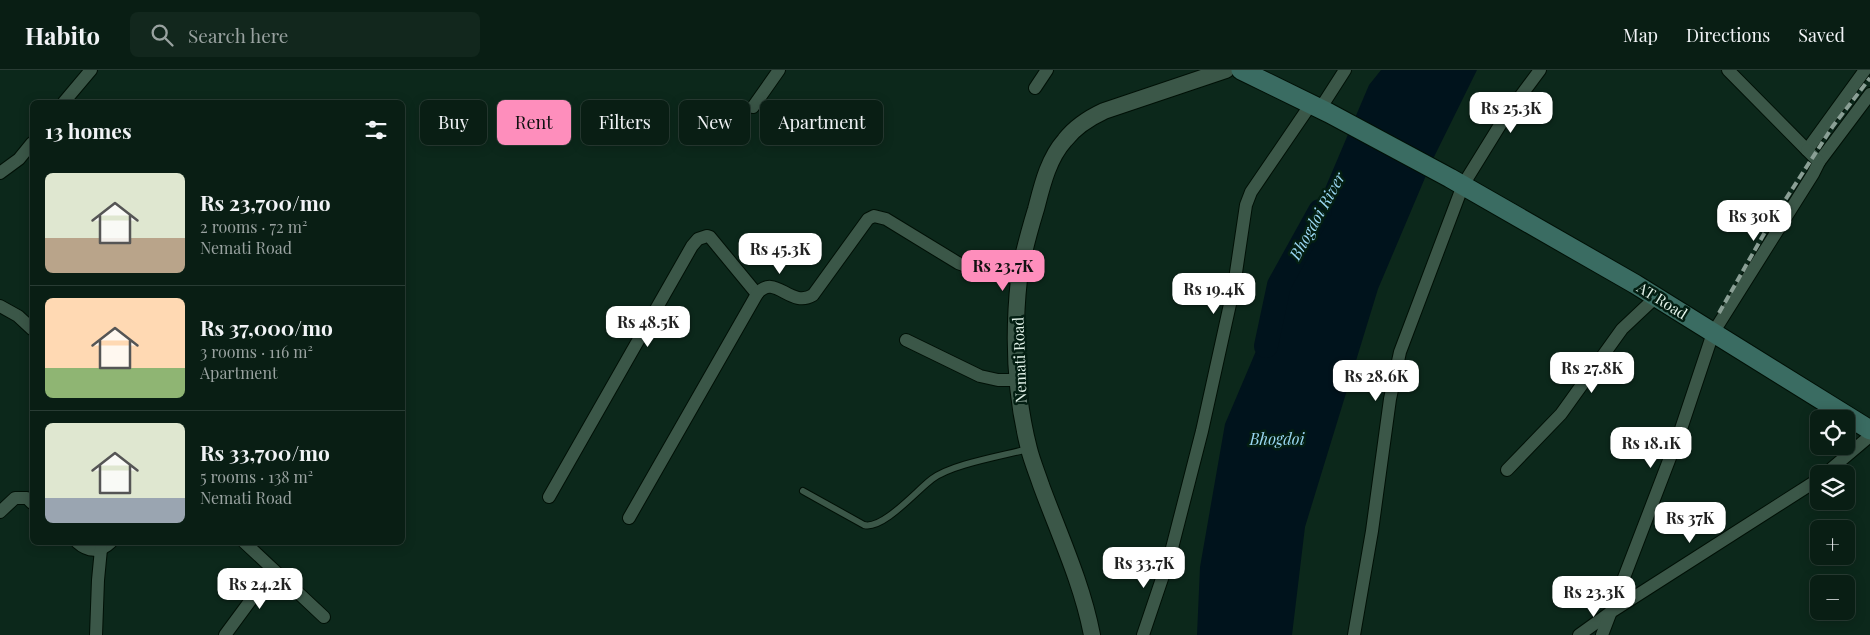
<!DOCTYPE html>
<meta charset="utf-8">
<style>
:root{--surface:#091e14;--page:#12271d;--text:#f1f3f6;--muted:#99a2a0;--line:#293c34;--accent:#fe8ebc}
body{margin:0;font-family:"Playfair Display",serif;background:var(--page);color:var(--text);height:100vh;display:flex;flex-direction:column;font-size:19px;white-space:nowrap}
*{box-sizing:border-box;margin:0}
p{font-size:16px;color:var(--muted)}
.icon{flex:none;width:28px;height:28px;fill:none;stroke:currentColor;stroke-width:2;stroke-linecap:round;stroke-linejoin:round}
.map{position:relative;flex:1;overflow:hidden}
.panel{position:absolute;left:30px;top:30px;width:375px;height:445px;display:flex;flex-direction:column;background:var(--surface);border-radius:8px;box-shadow:0 2px 12px #0003,0 0 0 1px var(--line)}
.panel>*{flex:none}
.top-card{position:absolute;left:420px;top:30px;width:475px;height:45px;display:flex;gap:10px}
.tools{position:absolute;left:1810px;top:340px;display:grid;gap:10px}
.tools a{display:grid;place-items:center;width:45px;height:45px;border-radius:8px;background:var(--surface);box-shadow:0 2px 12px #0003,0 0 0 1px var(--line);font-size:25px}
.price{position:absolute;translate:-50% -42px;padding:0 11px;border-radius:10px;background:#fff;color:#222;font-size:16px;line-height:32px;filter:drop-shadow(0 1px 2px #0008)}
.price::after{content:'';position:absolute;left:50%;top:30px;width:15px;height:11px;margin-left:-8px;background:inherit;clip-path:polygon(0 0,100% 0,50% 100%)}
.price.active{background:var(--accent);color:#111}
ul{padding:0;list-style:none}
li{display:flex;align-items:center;gap:15px;height:125px;padding:0 15px}
li+li{border-top:1px solid var(--line)}
li span{display:grid;place-items:center;flex:none;width:140px;height:100px;border-radius:8px;color:#555}
li>.icon{margin-inline-start:auto}
span .icon{width:60px;height:60px;fill:#fffc;stroke-width:1}
li b{font-size:21px}
h2{display:flex;justify-content:space-between;align-items:center;height:60px;padding:0 15px;font-size:21px}
.chip{padding:0 18px;border-radius:8px;background:var(--surface);box-shadow:0 2px 12px #0003,0 0 0 1px var(--line);font-size:18px;line-height:45px}
.chip.active{background:var(--accent);color:#111}
header{display:flex;align-items:center;gap:30px;box-sizing:border-box;height:70px;padding:0 25px;background:var(--surface);border-bottom:1px solid var(--line)}
header strong{font-size:24px}
nav{display:flex;gap:28px;margin-inline-start:auto;font-size:18px}
.search{width:350px;height:45px;background:var(--page);display:flex;align-items:center;gap:12px;box-sizing:border-box;padding:0 18px;border-radius:8px;color:var(--muted);font-size:19px}
.map>svg:first-child{display:block}
.water{fill:#00131c}
.lines{fill:none;stroke-linecap:round;stroke-linejoin:round}
.river{stroke:#00131c;stroke-width:24}
.service-casing{stroke:#001006;stroke-width:8}
.minor-casing{stroke:#001006;stroke-width:14}
.tertiary-casing{stroke:#001006;stroke-width:18}
.secondary-casing{stroke:#001006;stroke-width:21}
.service{stroke:#3b5748;stroke-width:6}
.minor{stroke:#3b5748;stroke-width:12}
.tertiary{stroke:#3b5748;stroke-width:16}
.secondary{stroke:#3a6c62;stroke-width:19}
.rail{stroke:#8a9f95;stroke-width:4;stroke-dasharray:8 4;stroke-linecap:butt}
.labels{text-anchor:middle;stroke-width:5;stroke-linejoin:round;paint-order:stroke}
.street-label{font-size:15px;fill:#e4f4eb;stroke:#031e12}
.water-label{font-size:16px;font-style:italic;fill:#9ad7f2;stroke:#031e12}
</style>
<header>
<strong>Habito</strong>
<div class="search"><svg class="icon" aria-label="search" viewBox="0 0 24 24"><circle cx="10" cy="10" r="6"/><path d="M15 15l6 6"/></svg>Search here</div>
<nav><a>Map</a><a>Directions</a><a>Saved</a></nav>
</header>
<div class="map">
<svg width="1870" height="565" viewBox="0 0 1870 565">
<rect width="100%" height="100%" fill="#0c281b"/>
<path class="water" d="M1381 0H1477L1433 89 1378 219 1305 457 1292 565H1197L1200 497 1225 354 1369 15Z"/>
<g class="lines">
<path class="river" d="M1266 276 1279 215 1320 141"/>
<defs>
<path id="service" d="M803 421 864 455C883 460 917 420 932 409 952 394 1002 386 1028 379"/>
<g id="minor">
<path d="M1728 0 1807 80 1865 0"/>
<path d="M1035 18 1047 0"/>
<path d="M64 32 91 0"/>
<path d="M753 37 779 0"/>
<path d="M1320 39 1345 0"/>
<path d="M1819 92 1870 24"/>
<path d="M0 103 19 89 32 73"/>
<path d="M0 236 18 246 32 259"/>
<path d="M906 270 980 306 998 310H1017"/>
<path d="M1507 400 1561 344 1622 259 1656 227"/>
<path d="M1825 404 1870 366"/>
<path d="M549 427 692 176 698 169 707 166 710 167 757 224"/>
<path d="M0 442 15 428H27L32 433"/>
<path d="M629 448 757 224C775 202 790 239 813 225L868 149 874 146 886 149 958 193 977 200 1019 209"/>
<path d="M77 472C88 482 100 483 111 472"/>
<path d="M244 472 324 547"/>
<path d="M96 565 98 510 101 479"/>
<path d="M225 565 273 500"/>
<path d="M1143 565 1171 482 1202 361 1234 216 1246 135 1251 122 1311 34"/>
<path d="M1354 565 1372 461 1390 329 1400 282 1463 115 1505 47 1540 0"/>
<path d="M1579 565 1611 542 1819 409"/>
<path d="M1602 565 1681 359 1713 263 1813 104 1819 92 1807 80"/>
</g>
<path id="tertiary" d="M1092 565C1082 513 1059 464 1041 415 1037 403 1032 391 1029 379 1015 324 1013 265 1019 209 1022 186 1029 162 1036 139 1042 116 1048 89 1065 70 1075 57 1089 48 1104 41L1226 0"/>
<path id="secondary" d="M1241 0 1329 43 1450 108 1635 214 1870 360"/>
</defs>
<use href="#service" class="service-casing"/>
<use href="#minor" class="minor-casing"/>
<use href="#tertiary" class="tertiary-casing"/>
<use href="#secondary" class="secondary-casing"/>
<use href="#service" class="service"/>
<use href="#minor" class="minor"/>
<use href="#tertiary" class="tertiary"/>
<use href="#secondary" class="secondary"/>
<path class="rail" d="M1719 243 1769 155 1833 56 1870 8"/>
</g>
<g class="labels">
<g class="street-label">
<text transform="translate(1662 231) rotate(32)" y="5">AT Road</text>
<text transform="translate(1020 290) rotate(-92)" y="5">Nemati Road</text>
</g>
<g class="water-label">
<text transform="translate(1317 146) rotate(-61)" y="6">Bhogdoi River</text>
<text x="1277" y="375">Bhogdoi</text>
</g>
</g>
</svg>
<div class="tools">
<a><svg class="icon" aria-label="locate" viewBox="0 0 24 24"><circle cx="12" cy="12" r="6"/><path d="M12 2v4M12 18v4M2 12h4M18 12h4"/></svg></a>
<a><svg class="icon" aria-label="layers" viewBox="0 0 24 24"><path d="M12 4l9 5-9 5-9-5zM3 14l9 5 9-5"/></svg></a>
<a>+</a>
<a>−</a>
</div>
<b class="price" style="left:1511px;top:64px">Rs 25.3K</b>
<b class="price" style="left:1754px;top:172px">Rs 30K</b>
<b class="price" style="left:780px;top:205px">Rs 45.3K</b>
<b class="price active" style="left:1003px;top:222px">Rs 23.7K</b>
<b class="price" style="left:1214px;top:245px">Rs 19.4K</b>
<b class="price" style="left:648px;top:278px">Rs 48.5K</b>
<b class="price" style="left:1592px;top:324px">Rs 27.8K</b>
<b class="price" style="left:1376px;top:332px">Rs 28.6K</b>
<b class="price" style="left:1651px;top:399px">Rs 18.1K</b>
<b class="price" style="left:1690px;top:474px">Rs 37K</b>
<b class="price" style="left:1144px;top:519px">Rs 33.7K</b>
<b class="price" style="left:260px;top:540px">Rs 24.2K</b>
<b class="price" style="left:1594px;top:548px">Rs 23.3K</b>
<div class="top-card">
<a class="chip">Buy</a>
<a class="chip active">Rent</a>
<a class="chip">Filters</a>
<a class="chip">New</a>
<a class="chip">Apartment</a>
</div>
<section class="panel">
<h2>13 homes<svg class="icon" aria-label="filters" viewBox="0 0 24 24"><path d="M4 7h16M4 17h16"/><circle cx="9" cy="7" r="2"/><circle cx="15" cy="17" r="2"/></svg></h2>
<ul>
<li><span style="background:linear-gradient(#dfe7d0 65%,#b9a48a 0)"><svg class="icon" aria-label="home" viewBox="0 0 24 24"><path d="M3 11l9-7 9 7M6 9v11h12V9"/></svg></span><div><b>Rs 23,700/mo</b><p>2 rooms · 72 m²</p><p>Nemati Road</p></div></li>
<li><span style="background:linear-gradient(#ffd9b3 70%,#8fb573 0)"><svg class="icon" aria-label="home" viewBox="0 0 24 24"><path d="M3 11l9-7 9 7M6 9v11h12V9"/></svg></span><div><b>Rs 37,000/mo</b><p>3 rooms · 116 m²</p><p>Apartment</p></div></li>
<li><span style="background:linear-gradient(#dfe7d0 75%,#9aa5b1 0)"><svg class="icon" aria-label="home" viewBox="0 0 24 24"><path d="M3 11l9-7 9 7M6 9v11h12V9"/></svg></span><div><b>Rs 33,700/mo</b><p>5 rooms · 138 m²</p><p>Nemati Road</p></div></li>
</ul>
</section>
</div>
